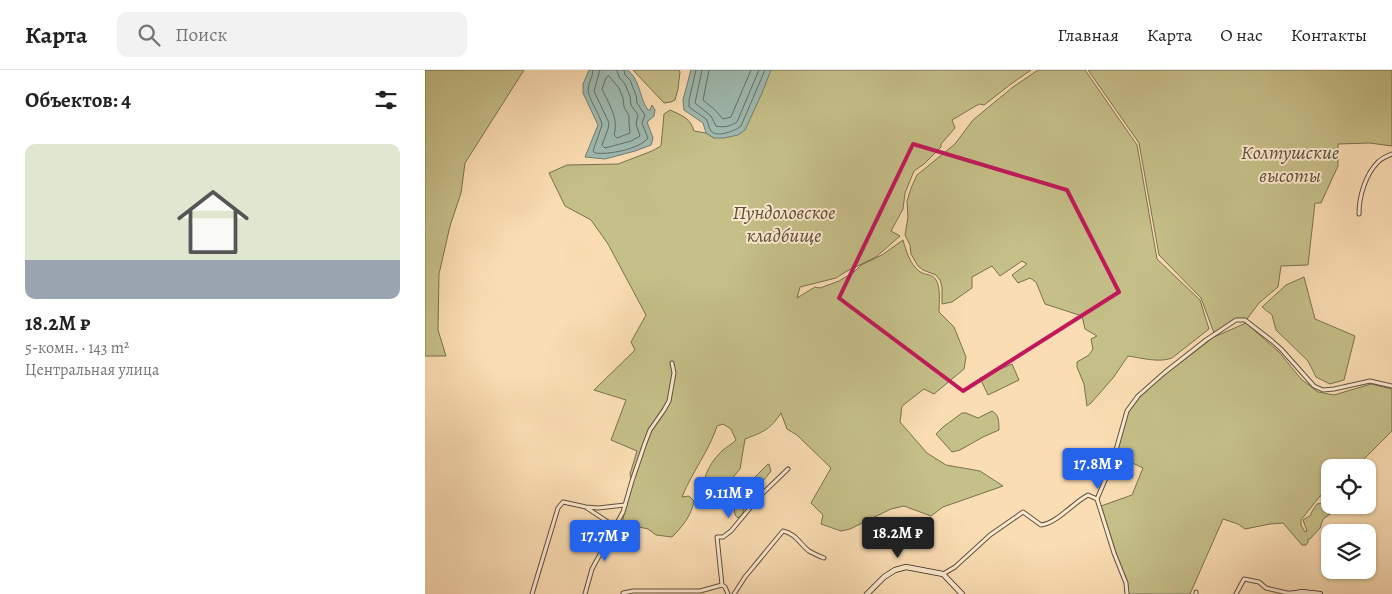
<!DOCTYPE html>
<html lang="ru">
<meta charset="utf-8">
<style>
:root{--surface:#fff;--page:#f2f2f2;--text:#222;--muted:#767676;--line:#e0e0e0;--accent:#2563eb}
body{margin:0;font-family:Alegreya,serif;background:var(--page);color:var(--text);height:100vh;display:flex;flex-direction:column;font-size:19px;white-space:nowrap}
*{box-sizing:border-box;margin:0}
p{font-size:16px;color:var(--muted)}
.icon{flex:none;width:28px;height:28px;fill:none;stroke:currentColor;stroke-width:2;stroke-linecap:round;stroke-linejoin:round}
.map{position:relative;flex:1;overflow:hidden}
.panel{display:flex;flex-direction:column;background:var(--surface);width:425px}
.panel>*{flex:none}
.fabs{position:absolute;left:896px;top:389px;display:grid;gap:10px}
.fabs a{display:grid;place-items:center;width:55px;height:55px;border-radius:10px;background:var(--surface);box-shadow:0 1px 4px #0004;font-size:25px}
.price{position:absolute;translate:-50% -42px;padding:0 11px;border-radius:5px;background:var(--accent);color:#fff;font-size:16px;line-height:32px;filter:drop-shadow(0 1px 2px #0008)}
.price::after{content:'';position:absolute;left:50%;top:30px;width:15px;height:11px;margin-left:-8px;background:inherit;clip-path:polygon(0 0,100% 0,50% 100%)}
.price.current{background:#222;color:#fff}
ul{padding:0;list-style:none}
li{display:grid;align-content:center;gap:10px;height:265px;padding:0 25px}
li+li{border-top:1px solid var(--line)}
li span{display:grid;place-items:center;height:155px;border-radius:10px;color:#555}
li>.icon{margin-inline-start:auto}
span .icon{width:90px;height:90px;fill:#fffc;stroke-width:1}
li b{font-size:21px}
h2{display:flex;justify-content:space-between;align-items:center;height:60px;padding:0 25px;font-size:21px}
header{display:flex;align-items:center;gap:30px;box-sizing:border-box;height:70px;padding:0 25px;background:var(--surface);border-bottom:1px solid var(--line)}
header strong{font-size:24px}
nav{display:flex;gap:28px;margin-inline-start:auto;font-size:18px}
.search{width:350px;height:45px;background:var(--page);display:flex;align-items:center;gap:12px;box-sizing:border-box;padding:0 18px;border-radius:10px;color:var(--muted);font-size:19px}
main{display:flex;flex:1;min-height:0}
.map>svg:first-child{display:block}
.green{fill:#c5bf88;stroke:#787051}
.water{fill:#9fbbb2;stroke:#717d75}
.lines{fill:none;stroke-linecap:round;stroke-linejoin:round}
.shore{stroke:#666e66;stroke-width:1}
.street-casing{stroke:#605040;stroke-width:5}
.secondary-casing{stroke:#2c211a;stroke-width:6}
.street{stroke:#fce9ce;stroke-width:3}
.secondary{stroke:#fce9ce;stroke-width:4.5}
.marked{fill:none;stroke:#c2185b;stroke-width:4;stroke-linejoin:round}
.labels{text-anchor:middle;stroke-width:4;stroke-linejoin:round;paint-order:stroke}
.park-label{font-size:20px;font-style:italic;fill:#5a503b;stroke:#fce9ce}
</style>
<header>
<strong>Карта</strong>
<div class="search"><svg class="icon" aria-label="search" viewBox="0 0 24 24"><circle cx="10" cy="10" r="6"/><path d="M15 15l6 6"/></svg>Поиск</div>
<nav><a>Главная</a><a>Карта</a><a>О нас</a><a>Контакты</a></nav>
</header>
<main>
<section class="panel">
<h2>Объектов: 4<svg class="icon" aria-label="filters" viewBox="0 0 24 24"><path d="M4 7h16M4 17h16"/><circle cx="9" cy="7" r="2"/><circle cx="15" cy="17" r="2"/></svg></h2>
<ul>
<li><span style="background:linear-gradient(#dfe7d0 75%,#9aa5b1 0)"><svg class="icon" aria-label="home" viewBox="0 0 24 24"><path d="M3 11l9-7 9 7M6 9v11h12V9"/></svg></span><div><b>18.2M ₽</b><p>5-комн. · 143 m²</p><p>Центральная улица</p></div></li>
</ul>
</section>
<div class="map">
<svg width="967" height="524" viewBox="0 0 967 524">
<rect width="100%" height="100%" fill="#fbddb3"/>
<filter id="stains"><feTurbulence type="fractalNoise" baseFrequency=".004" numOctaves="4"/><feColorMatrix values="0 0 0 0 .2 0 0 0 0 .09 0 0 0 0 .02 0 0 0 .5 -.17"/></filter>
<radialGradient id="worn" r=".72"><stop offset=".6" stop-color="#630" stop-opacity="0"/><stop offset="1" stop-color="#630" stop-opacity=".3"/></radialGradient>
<g class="green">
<path d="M0 0H99L40 93 36 123 25 156 14 204 13 260 21 286H0Z"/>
<path d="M208 0H254L255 2 253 19 250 30 246 32 239 33Z"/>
<path d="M343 0H606L586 14 559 35 554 34 527 50 530 58 516 74V77L499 94 489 101 480 123 478 139 466 161 475 166 451 187 422 201 411 208 375 217 372 228 390 217 395 218 414 211 429 202 436 195 457 185 478 170C481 181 485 194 494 201 500 206 507 203 511 210 516 218 514 232 514 242L529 257 541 287 539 299 509 324 499 319 477 336 475 352 502 383 521 395 555 401 578 416 518 437 506 446 479 436 466 439 425 459 416 461 396 454 398 445 386 433 406 398 372 365 362 359 356 343C345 360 338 362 320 369L315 399 304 412 289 423 278 420C278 405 287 390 298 380 303 376 307 374 311 370L306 359 298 354 292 356C284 381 267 402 257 427L264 426 269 431C266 446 258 456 247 467L231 465 223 459 197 453 207 413 205 404 212 381 186 370 201 330 169 320 210 280 206 272 221 245 183 174 166 150 140 136 124 103 142 95 193 94 227 81 236 76 239 44 245 40C258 46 265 48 269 61L281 63 289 68Z"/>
<path d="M613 0H660L712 75 732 189 775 230 784 259 747 288C734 293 717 288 703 286L688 308 666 333 662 336 659 314 652 297V292L664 285 668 279 666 269 672 266 660 259 657 246 620 234 611 212 605 208 593 213 587 205 602 194 597 191 575 206 567 196 547 207V218L527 232 517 234V217L515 210 511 205 498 200 493 196 486 184 485 175 480 165 483 147 482 131 486 118 492 105 530 74 548 50 588 17Z"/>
<path d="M663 0H967V76L945 73 913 74V96L896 133H890L883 195 856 196 853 217 834 233 822 249 810 251 789 263 776 228 734 185 714 73Z"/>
<path d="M879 207 890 249 930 266 919 310 905 314 891 307 883 291 851 260 847 245 837 237 861 215Z"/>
<path d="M821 253 854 282 876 309 893 322 909 325 946 314 967 319V361L931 397 905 398V423L895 426 876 450V455L880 462 882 461 878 450 886 445V443L892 434 898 433 905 426V435H910L908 442 898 449 895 458 885 469H883V472L881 475H877L858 453 845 454 820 459 813 454 798 449 765 524H704L676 436 707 425 718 398 691 385 695 367 703 343 715 327 726 315 789 267Z"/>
<path d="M587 294 594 310 563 325 555 308Z"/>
<path d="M567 341C574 344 574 353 574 360L558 367 535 380 527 382 511 364 518 357 537 343H541L553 348Z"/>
<path d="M344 394 346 401 321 433 317 445 313 448 310 445 309 436 310 427 342 395Z"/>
</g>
<g class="water">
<path d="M164 0H203C205 3 209 6 210 9 216 20 216 30 223 40H225L227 35 230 40 229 46 222 52 228 68 226 75 210 81 180 89 160 87 173 55 158 23V14Z"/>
<path d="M266 0H346L337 23 320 60 313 65 299 68H289L281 63 278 53 259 40 258 30Z"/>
</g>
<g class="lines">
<g class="shore">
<path d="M168 0C168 7 163 13 163 20 164 30 175 44 177 55L168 81 170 83C183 85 215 79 223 68L217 53 220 45 212 33 211 25 205 10 200 5 199 0"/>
<path d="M175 0 169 21 184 53 183 59 177 75 180 78 206 71 215 66 211 54 213 45 206 35 205 26 200 14 194 7 192 0"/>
<path d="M271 0 264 30V37C269 41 276 45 281 49 284 53 283 57 286 61 292 68 310 61 316 56L340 0"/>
<path d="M277 0 270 33 286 46 291 56C298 58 306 56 312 52L334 0"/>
<path d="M284 0 278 30 290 40 298 49 306 47 326 0"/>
<path d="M184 6 194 18 198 28 199 37 204 46V53L205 63 192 68 189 65C194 49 184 34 177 19L181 8Z"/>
</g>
<defs>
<g id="street">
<path d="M934 144C934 127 940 105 953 92 957 88 962 86 967 84"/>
<path d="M672 429 687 394 702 341 713 326 739 303 781 270 811 250H820L847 271 856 279 889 316 898 320 909 319 945 311 967 316"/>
<path d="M162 438 186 454 191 456"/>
<path d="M518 504 530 497 565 465 598 442 616 455C632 453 648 433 663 425L672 429 689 483 701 513 702 524"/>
<path d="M297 515 292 467H298L306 461 335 426 363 399"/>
<path d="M198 523 208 521H275L297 515 300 517 303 524"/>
<path d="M107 524 133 438 138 432 161 437 173 438 200 435"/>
<path d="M160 524 167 499 198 442 207 411 220 373 225 360 239 340 244 331 249 303 247 293"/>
<path d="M309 524 320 507 358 461C370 463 375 474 384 481 389 484 394 486 399 488"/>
<path d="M771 524V522"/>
<path d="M811 524 819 509 834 512 841 518 862 523H868"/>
</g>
<g id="secondary">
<path d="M442 524 459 507 470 500 481 497 518 504 537 524"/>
<path d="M866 524 877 522 895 524"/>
</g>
</defs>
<use href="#street" class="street-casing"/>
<use href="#secondary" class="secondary-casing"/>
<use href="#street" class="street"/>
<use href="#secondary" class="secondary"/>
</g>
<path class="marked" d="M488 74 642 120 694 222 538 321 414 228Z"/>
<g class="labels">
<g class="park-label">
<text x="865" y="89">Колтушские<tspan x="865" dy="23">высоты</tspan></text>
<text x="359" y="149">Пундоловское<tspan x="359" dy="23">кладбище</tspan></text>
</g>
</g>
<rect width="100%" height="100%" filter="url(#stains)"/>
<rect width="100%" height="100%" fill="url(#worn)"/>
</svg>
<div class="fabs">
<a><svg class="icon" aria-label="locate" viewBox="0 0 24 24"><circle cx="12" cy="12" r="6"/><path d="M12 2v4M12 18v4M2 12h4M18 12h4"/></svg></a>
<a><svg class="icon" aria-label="layers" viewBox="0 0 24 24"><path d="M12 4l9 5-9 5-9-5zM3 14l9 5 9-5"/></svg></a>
</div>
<b class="price" style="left:673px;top:420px">17.8M ₽</b>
<b class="price" style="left:304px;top:449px">9.11M ₽</b>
<b class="price current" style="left:473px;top:489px">18.2M ₽</b>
<b class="price" style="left:180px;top:492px">17.7M ₽</b>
</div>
</main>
